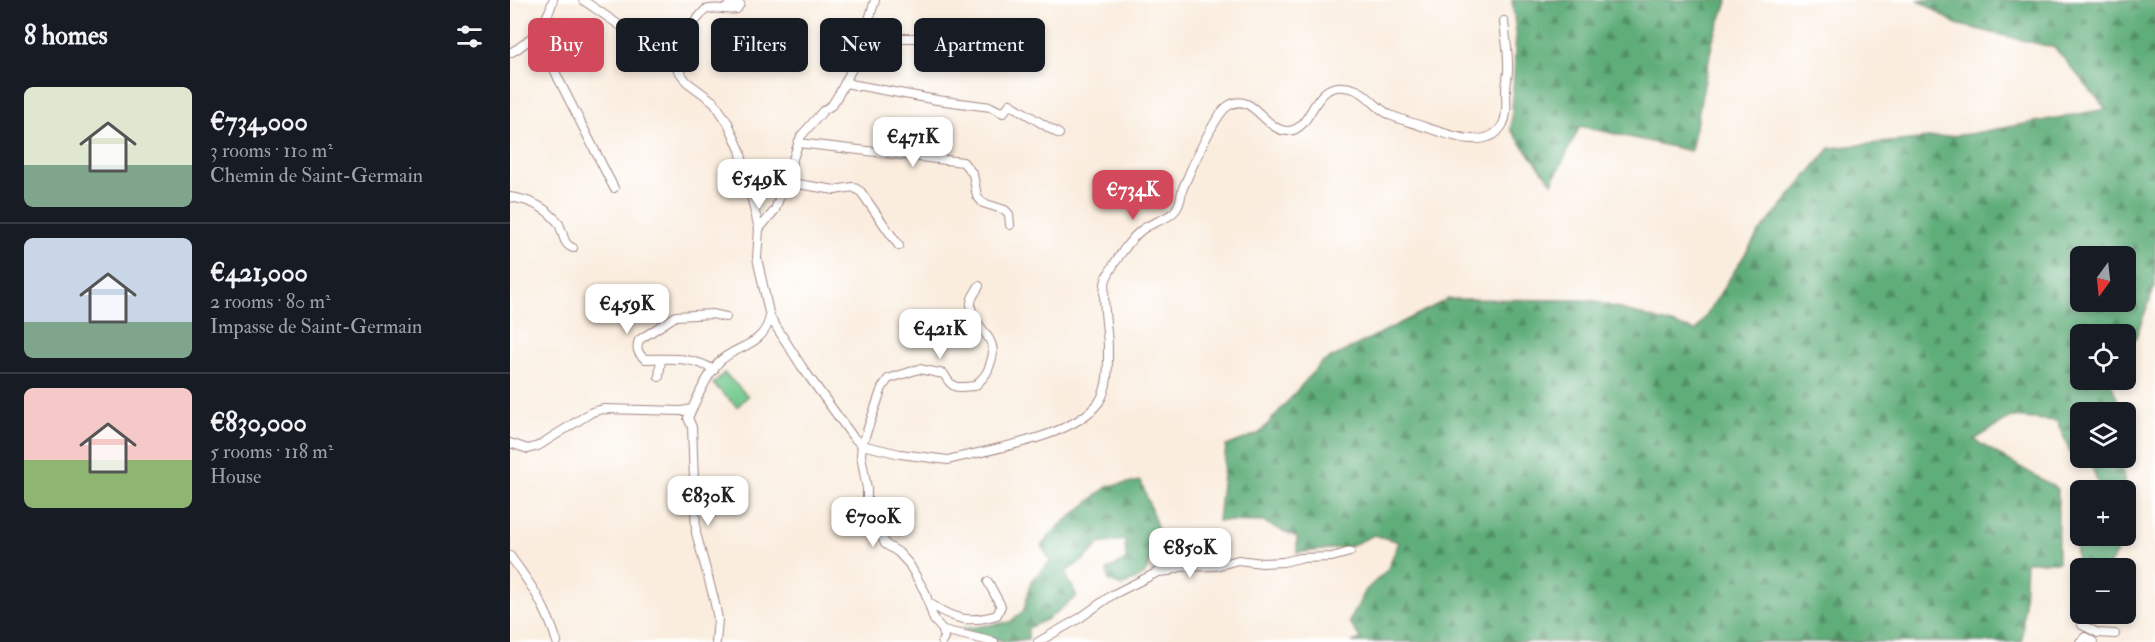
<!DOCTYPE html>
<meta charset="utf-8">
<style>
:root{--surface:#171b24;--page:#20242c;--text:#f1f3f6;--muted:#9ea1a6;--line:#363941;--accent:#d1495b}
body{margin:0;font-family:"IM FELL Double Pica",serif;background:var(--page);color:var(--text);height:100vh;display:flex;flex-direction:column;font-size:22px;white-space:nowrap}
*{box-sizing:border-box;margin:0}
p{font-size:20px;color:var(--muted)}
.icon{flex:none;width:33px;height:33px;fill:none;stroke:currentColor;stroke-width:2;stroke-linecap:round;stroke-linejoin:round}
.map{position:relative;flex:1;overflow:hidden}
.side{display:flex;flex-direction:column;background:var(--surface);width:510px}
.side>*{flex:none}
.banner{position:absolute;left:18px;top:18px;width:570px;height:54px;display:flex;gap:12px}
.needle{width:39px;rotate:195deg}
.controls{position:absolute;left:1560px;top:246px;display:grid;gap:12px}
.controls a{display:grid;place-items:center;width:66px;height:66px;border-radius:9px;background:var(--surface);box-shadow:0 3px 9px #0003;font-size:30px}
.price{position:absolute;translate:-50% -51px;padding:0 14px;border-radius:12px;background:#fff;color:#222;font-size:20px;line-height:39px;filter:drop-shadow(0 2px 3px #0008)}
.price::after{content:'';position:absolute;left:50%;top:36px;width:18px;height:14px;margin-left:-9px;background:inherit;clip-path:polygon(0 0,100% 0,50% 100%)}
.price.selected{background:var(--accent);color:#fff}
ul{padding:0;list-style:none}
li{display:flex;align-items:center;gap:18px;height:150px;padding:0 24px}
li+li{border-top:2px solid var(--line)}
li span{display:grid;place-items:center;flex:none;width:168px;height:120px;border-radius:9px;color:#555}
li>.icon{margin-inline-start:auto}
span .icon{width:72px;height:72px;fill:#fffc;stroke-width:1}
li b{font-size:26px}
h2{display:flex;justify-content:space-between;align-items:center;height:72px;padding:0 24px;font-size:26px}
.tag{padding:0 21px;border-radius:9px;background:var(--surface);box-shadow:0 3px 9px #0003;font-size:21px;line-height:54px}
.tag.selected{background:var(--accent);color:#fff}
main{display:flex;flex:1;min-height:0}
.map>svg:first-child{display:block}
.forest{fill:url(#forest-firs);stroke:#546652;stroke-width:1.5;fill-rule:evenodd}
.pitch{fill:#73c98e;stroke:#5e745c;stroke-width:1.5}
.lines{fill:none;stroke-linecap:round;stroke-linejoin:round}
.minor-casing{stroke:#a28684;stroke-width:10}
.minor{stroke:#fff;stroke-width:8}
</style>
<main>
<section class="side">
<h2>8 homes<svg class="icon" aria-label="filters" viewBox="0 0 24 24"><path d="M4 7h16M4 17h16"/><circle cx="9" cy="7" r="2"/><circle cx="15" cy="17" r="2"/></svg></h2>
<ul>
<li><span style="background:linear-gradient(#dfe7d0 65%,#7fa58c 0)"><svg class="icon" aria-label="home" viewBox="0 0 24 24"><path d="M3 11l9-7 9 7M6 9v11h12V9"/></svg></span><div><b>€734,000</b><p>3 rooms · 110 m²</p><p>Chemin de Saint-Germain</p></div></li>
<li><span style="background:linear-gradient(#c9d6e8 70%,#7fa58c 0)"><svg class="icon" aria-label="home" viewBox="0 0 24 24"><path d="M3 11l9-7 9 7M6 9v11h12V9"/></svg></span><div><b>€421,000</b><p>2 rooms · 80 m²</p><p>Impasse de Saint-Germain</p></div></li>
<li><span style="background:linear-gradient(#f6c9c9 60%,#8fb573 0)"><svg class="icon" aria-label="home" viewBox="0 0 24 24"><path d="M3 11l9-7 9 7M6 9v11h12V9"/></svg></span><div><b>€830,000</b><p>5 rooms · 118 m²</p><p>House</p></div></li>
</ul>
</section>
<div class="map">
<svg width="1645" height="642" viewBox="0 0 1645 642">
<defs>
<pattern id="forest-firs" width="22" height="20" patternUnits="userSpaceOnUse" patternTransform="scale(1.5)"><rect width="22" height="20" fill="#5ead79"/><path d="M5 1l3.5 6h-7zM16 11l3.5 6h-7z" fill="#508c63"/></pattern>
</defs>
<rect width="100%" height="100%" fill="#fff"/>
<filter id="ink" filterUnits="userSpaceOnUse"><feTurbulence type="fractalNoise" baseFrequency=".0167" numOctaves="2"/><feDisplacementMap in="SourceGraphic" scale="12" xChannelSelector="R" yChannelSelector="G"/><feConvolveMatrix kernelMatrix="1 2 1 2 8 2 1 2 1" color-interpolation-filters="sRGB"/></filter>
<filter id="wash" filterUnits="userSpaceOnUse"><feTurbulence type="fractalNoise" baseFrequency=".008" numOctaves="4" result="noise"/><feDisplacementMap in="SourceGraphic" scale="24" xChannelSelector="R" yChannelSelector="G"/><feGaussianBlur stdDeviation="1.35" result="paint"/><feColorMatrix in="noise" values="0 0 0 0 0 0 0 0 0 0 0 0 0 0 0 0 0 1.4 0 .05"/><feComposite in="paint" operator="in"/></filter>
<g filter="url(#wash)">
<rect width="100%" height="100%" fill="#faedde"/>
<g class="forest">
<path d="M1002 0H1218L1203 39 1181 151 1070 126 1042 183 1001 130 1006 33Z"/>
<path d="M1409 0H1645V286L1626 337 1616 351V334H1570V380H1600L1612 412H1570V457L1565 463 1547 421 1501 417 1464 440 1548 489V562H1516L1512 642H842L851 639 839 622 856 590 877 570 889 542 864 535 838 547 787 553V537L753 522 708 521 716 446 750 433 811 363 938 299 1080 300 1186 331 1248 234 1320 148 1459 134 1596 109 1545 48 1446 24ZM1616 256V302H1570V256Z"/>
<path d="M1579 458H1611L1621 526 1598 568H1570V593L1563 524 1570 531V536L1578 538 1580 536H1616V490H1590Z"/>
<path d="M631 481 651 538 634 575 612 586 599 581 597 570 616 560 615 540 589 544 575 559 555 572 567 596 538 619 518 628V639L496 642 450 629 500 622 514 610 521 581 541 561 531 546 547 528 598 486Z"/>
</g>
<path class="pitch" d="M214 373 238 396 227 407 203 384Z"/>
</g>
<g filter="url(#ink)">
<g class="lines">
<defs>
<g id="minor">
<path d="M73 0 112 27 140 39 151 47 177 82 204 102 218 123 230 150 249 229"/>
<path d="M355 31 391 38H441"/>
<path d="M23 35 32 41 48 78 104 188"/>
<path d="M0 53C21 42 37 23 43 0"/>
<path d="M156 55 195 10C207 6 216 11 227 9L230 4 222 1 216 9"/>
<path d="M335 83 427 100 481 107 493 113 500 104 549 134"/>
<path d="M288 143 453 162 463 174 467 196 473 203 495 210 499 214 500 225"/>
<path d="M275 182 325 190 343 187 351 192 389 246"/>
<path d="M0 197C20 200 37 207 49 224 54 233 52 244 63 248"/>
<path d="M260 317 292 367 343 437 352 445 390 454 438 460C479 449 563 438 589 402 599 387 598 365 598 347 598 329 590 292 597 277 603 264 621 237 633 229 644 221 662 219 668 206 671 200 671 194 673 188 680 171 705 114 718 106 743 90 754 131 778 131 803 130 802 84 833 87 856 88 862 106 880 115 891 120 904 123 915 127 937 134 978 152 993 124 998 114 996 102 996 91 996 82 999 73 998 63 998 49 995 35 994 21"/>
<path d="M204 370C182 356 160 359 135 359 127 353 126 348 129 340L166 316 202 314 216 317"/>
<path d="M149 377 151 359"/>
<path d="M0 443 18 449 28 446 82 412 93 409 172 411 182 409"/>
<path d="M0 556C21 584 37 608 47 642"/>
<path d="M418 602C442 619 458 624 487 615L491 606 478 582"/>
<path d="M1572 625 1588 633 1605 634"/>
<path d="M433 630 484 642"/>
<path d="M206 642 208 619 204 599 186 533 182 427 178 418C186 400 195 379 208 363 224 345 253 348 260 317L247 258 249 229 265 210 291 136 313 111 322 105 329 94 347 59 365 0"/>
<path d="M432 642 434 638 433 630 424 620 415 592 399 564 388 552 375 544 368 526 357 514V489L351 455 352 445 372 388 378 379 409 369 434 374C443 391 448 387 465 386 476 375 478 373 482 358 488 335 459 325 461 303 461 297 466 292 469 286"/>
<path d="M528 642 570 618 602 595 648 572 659 571 670 567 706 566 728 560 752 563 773 562 790 558 822 557 840 552"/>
<path d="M1570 642 1575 637 1583 642"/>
</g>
</defs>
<use href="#minor" class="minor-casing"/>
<use href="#minor" class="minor"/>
</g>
</g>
</svg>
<div class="controls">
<a><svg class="needle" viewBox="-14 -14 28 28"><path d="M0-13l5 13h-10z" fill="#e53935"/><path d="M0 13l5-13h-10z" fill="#9ea1a6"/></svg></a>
<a><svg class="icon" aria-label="locate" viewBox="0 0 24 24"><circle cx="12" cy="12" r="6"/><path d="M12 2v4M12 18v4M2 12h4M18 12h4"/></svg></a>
<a><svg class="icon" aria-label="layers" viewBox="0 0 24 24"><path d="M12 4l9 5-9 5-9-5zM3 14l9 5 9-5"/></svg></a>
<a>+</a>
<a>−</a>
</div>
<b class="price" style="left:403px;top:168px">€471K</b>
<b class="price" style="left:249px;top:210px">€549K</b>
<b class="price selected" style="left:623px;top:221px">€734K</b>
<b class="price" style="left:117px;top:335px">€459K</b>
<b class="price" style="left:430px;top:360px">€421K</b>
<b class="price" style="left:198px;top:527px">€830K</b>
<b class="price" style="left:363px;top:548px">€700K</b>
<b class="price" style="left:680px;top:579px">€850K</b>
<div class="banner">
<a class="tag selected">Buy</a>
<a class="tag">Rent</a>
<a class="tag">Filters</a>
<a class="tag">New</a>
<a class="tag">Apartment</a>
</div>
</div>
</main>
